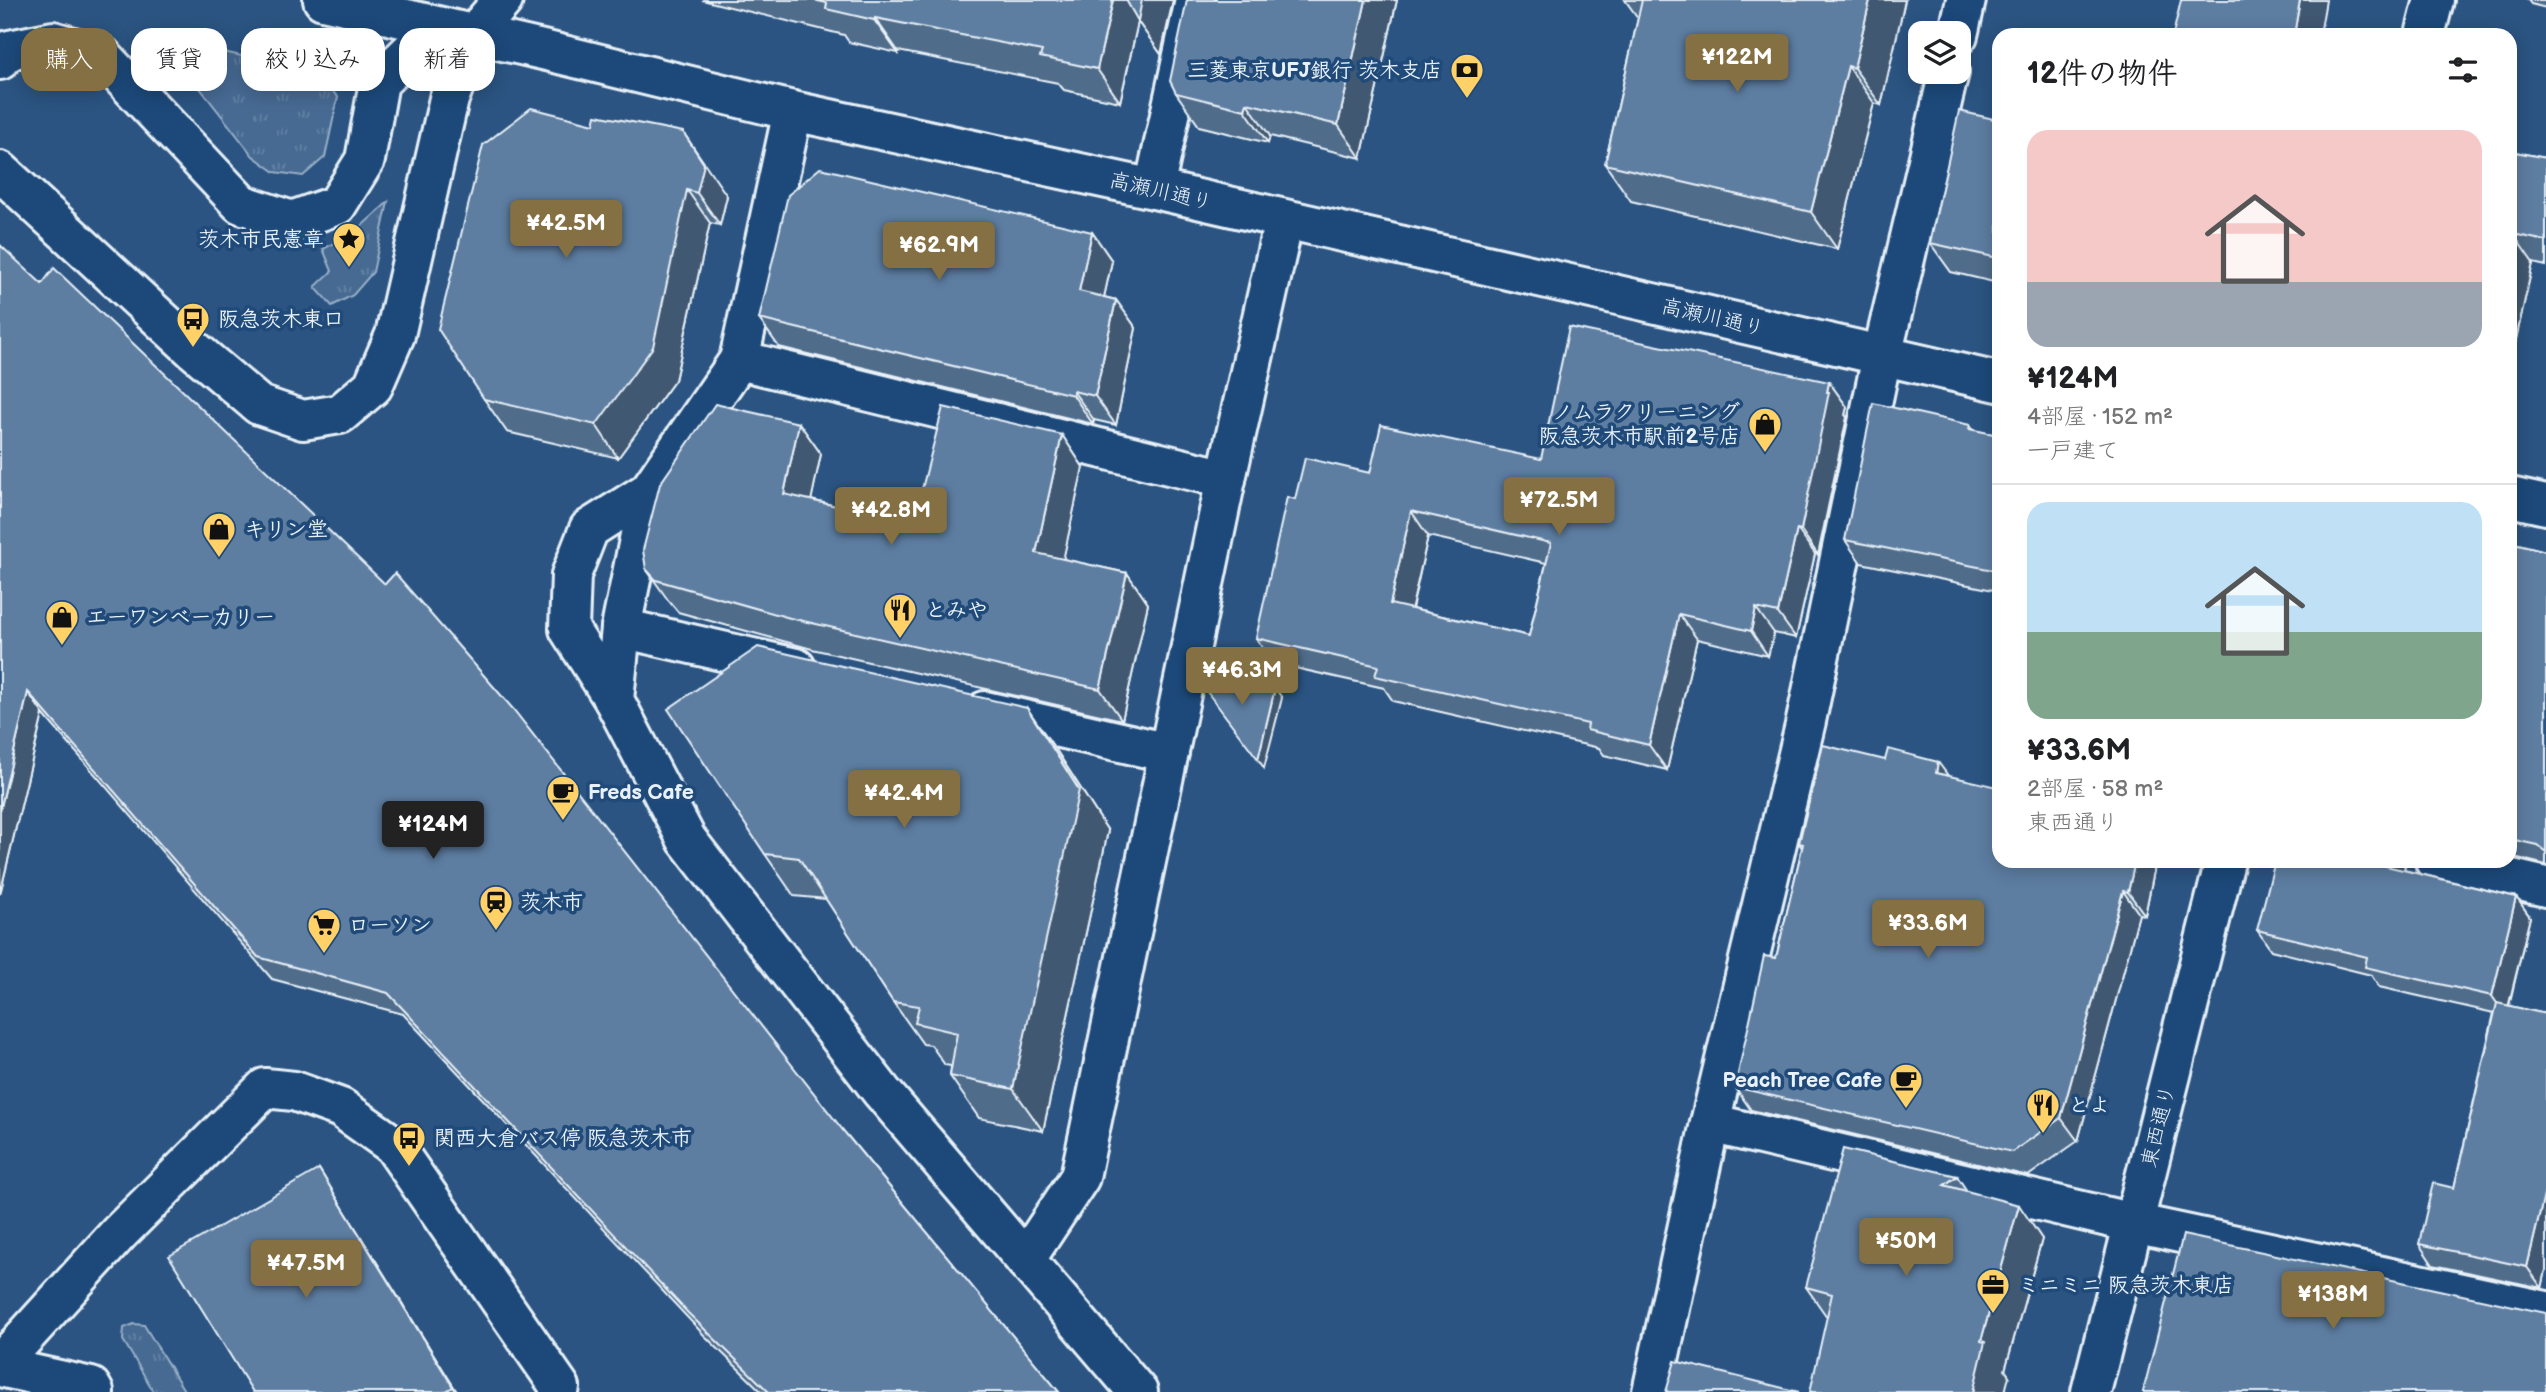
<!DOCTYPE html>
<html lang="ja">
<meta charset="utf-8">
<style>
:root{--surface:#fff;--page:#f2f2f2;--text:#202124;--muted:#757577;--line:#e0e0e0;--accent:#847042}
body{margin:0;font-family:"Balsamiq Sans","Klee One",sans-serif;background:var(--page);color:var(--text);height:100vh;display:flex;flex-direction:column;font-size:26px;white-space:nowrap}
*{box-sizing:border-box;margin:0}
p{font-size:23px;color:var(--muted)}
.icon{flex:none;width:38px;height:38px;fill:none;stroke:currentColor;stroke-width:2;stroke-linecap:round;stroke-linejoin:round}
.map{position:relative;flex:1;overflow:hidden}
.drawer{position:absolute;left:1992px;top:28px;width:525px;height:840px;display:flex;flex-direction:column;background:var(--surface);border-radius:21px;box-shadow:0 4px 18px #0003}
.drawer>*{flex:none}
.hud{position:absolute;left:21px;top:28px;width:665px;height:63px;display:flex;gap:14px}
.fabs{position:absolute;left:1908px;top:21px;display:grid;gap:14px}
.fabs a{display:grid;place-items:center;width:63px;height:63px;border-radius:14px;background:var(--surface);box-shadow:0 4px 18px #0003;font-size:35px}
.price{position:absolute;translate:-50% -60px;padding:0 16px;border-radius:7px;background:var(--accent);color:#fff;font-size:23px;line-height:46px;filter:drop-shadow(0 2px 4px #0008)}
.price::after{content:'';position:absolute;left:50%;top:42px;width:21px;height:16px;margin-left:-10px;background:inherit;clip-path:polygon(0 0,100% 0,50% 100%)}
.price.current{background:#222;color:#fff}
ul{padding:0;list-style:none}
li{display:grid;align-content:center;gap:14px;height:371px;padding:0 35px}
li+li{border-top:2px solid var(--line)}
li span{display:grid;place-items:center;height:217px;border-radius:21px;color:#555}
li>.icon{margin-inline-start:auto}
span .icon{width:126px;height:126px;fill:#fffc;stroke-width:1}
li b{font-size:30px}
h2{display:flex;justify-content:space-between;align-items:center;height:84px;padding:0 35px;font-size:30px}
.tag{padding:0 24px;border-radius:21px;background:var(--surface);box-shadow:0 4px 18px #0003;font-size:24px;line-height:63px}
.tag.current{background:var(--accent);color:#fff}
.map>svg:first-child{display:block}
.grass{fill:url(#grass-tufts);stroke:#98aec6;stroke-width:2}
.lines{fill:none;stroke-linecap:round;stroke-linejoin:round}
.minor-casing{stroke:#e8f1f8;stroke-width:44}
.major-casing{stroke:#e8f1f8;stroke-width:44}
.minor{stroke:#1f4a7a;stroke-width:38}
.major{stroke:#1f4a7a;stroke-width:38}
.wall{fill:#506c8a;stroke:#e8f1f8;stroke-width:2;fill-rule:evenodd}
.shaded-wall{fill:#415871;stroke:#e8f1f8;stroke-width:2}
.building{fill:#5d7da1;stroke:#e8f1f8;stroke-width:2;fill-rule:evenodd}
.labels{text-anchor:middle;stroke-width:7;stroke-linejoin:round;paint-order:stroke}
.poi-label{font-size:21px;font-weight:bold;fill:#e8f1f8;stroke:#1f4a7a;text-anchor:start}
.street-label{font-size:21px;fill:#e8f1f8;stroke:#1f4a7a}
</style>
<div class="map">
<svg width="2546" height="1392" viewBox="0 0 2546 1392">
<defs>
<pattern id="grass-tufts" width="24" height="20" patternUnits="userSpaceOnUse" patternTransform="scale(1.75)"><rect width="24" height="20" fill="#476b93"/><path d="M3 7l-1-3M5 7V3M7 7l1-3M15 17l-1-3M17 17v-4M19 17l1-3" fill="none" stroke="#6281a3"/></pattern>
</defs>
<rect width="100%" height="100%" fill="#2b5482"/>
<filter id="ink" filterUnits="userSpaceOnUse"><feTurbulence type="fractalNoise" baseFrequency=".0143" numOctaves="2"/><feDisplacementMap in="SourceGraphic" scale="14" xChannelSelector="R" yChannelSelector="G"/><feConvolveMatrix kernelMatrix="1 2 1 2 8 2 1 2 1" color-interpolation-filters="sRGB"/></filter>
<g filter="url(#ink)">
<g class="grass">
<path d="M161 38 313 72 338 97 325 157 303 176 275 172 253 156Z"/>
<path d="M388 202 373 272 353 295 332 306 315 287 332 271 323 249 354 233Z"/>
<path d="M134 1324 144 1325 185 1392H154L123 1340 124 1328Z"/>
</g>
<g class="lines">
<defs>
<g id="minor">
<path d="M323 0 547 51 793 111 1154 189 1998 382"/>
<path d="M1958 35 1966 0"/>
<path d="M2425 35 2434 0"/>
<path d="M0 60 9 50 53 41 101 55 241 204 292 221 337 205 365 160 379 82 413 49 464 37"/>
<path d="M793 111 739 360 649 491 621 628 614 700 687 840 882 1092 1138 1392"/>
<path d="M0 171 193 349 259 405 303 420 340 414 373 386 395 335 449 99 473 35 503 0"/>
<path d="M1154 189 1195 0"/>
<path d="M739 360 1226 479"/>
<path d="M2510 497 2546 505"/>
<path d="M621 628 796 668"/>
<path d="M614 700 569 629 571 575 589 529 649 491"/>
<path d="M985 711 1169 753"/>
<path d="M2435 861 2546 887"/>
<path d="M1710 1123 2133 1223 2546 1311"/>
<path d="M1025 1260 1080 1177 1226 479 1284 220"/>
<path d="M0 1364 119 1233 265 1088 294 1091 341 1108 393 1145 560 1387 559 1392"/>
<path d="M1652 1392 1710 1123 1806 721 1882 356 1949 72"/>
<path d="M2091 1392 2225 861"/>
</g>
<path id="major" d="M0 1367 91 1387 94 1392"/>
</defs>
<use href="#minor" class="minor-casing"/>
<use href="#major" class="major-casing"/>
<use href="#minor" class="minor"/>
<use href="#major" class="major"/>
</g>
<g class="wall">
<path d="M702 0H1173L1161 54 1138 22 1120 102 1064 90 1058 83 898 51V53L849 42 844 35Z"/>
<path d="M1397 0 1361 158 1270 136 1268 143 1199 126 1176 93Z"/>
<path d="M1625 0H1905L1881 105 1874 103 1837 249 1631 201 1605 164 1638 18Z"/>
<path d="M2528 0H2546V8L2531 4Z"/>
<path d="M1998 120V283L1951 272 1930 243Z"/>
<path d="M483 145 727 196 720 225 710 223 675 380 618 458 507 432 484 399Z"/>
<path d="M2510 151 2546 158V266L2533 263 2510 366Z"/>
<path d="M1092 232 1112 261 1104 297 1116 300 1136 328 1116 425 1094 420 1093 424 779 347 759 319Z"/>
<path d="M0 245 846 1134 1059 1392H762L703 1334 403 1014 272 979 43 714 0 894Z"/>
<path d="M1829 382 1847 407 1845 415 1847 417 1818 555 1815 554 1796 638 1774 633 1768 656 1697 639 1667 770 1604 755 1599 748 1393 701 1384 688 1273 663 1256 638 1370 473 1541 459ZM1428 536 1546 563 1529 636 1412 609Z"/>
<path d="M799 423 821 454 811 500 913 524 1062 435 1083 467 1063 559 1127 573 1148 604 1122 720 812 649 678 612 668 600 646 569Z"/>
<path d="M1970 425 1973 430 1998 435V591L1861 563 1845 540Z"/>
<path d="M2510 542 2546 551V865L2510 856Z"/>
<path d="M1056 750 1108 831 1043 1131 979 1118 950 1076 951 1066 945 1065 931 1045 923 1044 893 1002 826 899 794 896 765 854Z"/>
<path d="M1799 843 1998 861H2156L2145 915 2139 914 2078 1141 2028 1176 1751 1110 1735 1087 1776 958 1802 848Z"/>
<path d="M2406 861 2404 870 2516 897 2530 917 2509 1006 2546 1014V1270L2542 1288 2433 1265 2419 1244 2454 1188 2494 1013 2379 987 2371 975 2271 950 2257 930Z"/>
<path d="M319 1169 325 1179 457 1392H253Z"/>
<path d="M1957 1176 1967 1191 2042 1239 2005 1370 2009 1376 1827 1317 1806 1287Z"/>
</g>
<g class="shaded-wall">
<path d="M1113 0H1173L1161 54 1138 22 1120 102 1097 69Z"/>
<path d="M1366 0H1397L1361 158 1338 125Z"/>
<path d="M1870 0H1905L1881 105 1854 68Z"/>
<path d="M2300 0H2326L2320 35H2294Z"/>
<path d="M875 18 898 51V53L874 20Z"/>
<path d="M1848 66 1874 103 1837 249 1811 212Z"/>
<path d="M1247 103 1270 136 1268 143 1245 110Z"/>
<path d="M683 132 727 196 720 225 697 193Z"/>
<path d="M687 190 710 223 675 380 618 458 596 425Z"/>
<path d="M1092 232 1112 261 1099 320 1079 291Z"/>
<path d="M2513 234 2533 263 2510 366V250Z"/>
<path d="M1116 300 1136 328 1116 425 1095 396Z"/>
<path d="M1829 382 1847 407 1845 415 1847 417 1818 555 1801 530Z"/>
<path d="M1073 391 1094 420 1093 424 1073 395Z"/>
<path d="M799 423 821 454 806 525 784 494Z"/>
<path d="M1062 435 1083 467 1058 584 1036 553Z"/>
<path d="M1411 511 1428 536 1407 629 1390 604Z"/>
<path d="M1797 529 1815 554 1796 638 1778 613Z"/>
<path d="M1127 573 1148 604 1122 720 1100 689Z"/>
<path d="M1756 608 1774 633 1768 656 1751 631Z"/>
<path d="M1679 614 1697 639 1667 770 1649 745Z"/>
<path d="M1275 688 1282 698 1264 768 1258 759Z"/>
<path d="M28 692 43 714 0 894V811Z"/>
<path d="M1027 708 1056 750 1108 831 1043 1131 1013 1089Z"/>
<path d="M1938 762 1955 785 1936 773Z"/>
<path d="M2135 861H2156L2145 915 2128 892Z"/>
<path d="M2387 861H2406L2400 886 2386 866Z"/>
<path d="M2123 891 2139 914 2078 1141 2061 1118Z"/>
<path d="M2516 897 2530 917 2506 1016 2492 996Z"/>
<path d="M319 1169 325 1179 457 1392 453 1387Z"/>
<path d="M2546 1187V1270L2542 1288 2527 1267Z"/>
<path d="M2019 1205 2042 1239 2005 1370 2009 1376 2005 1392H1973L1981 1341Z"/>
</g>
<g class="building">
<path d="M813 0H1113L1097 69 1040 57 1042 51 875 18 874 20 826 9 827 3Z"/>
<path d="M1126 0H1142L1138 21Z"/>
<path d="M1187 0H1366L1338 125 1247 103 1245 110 1176 93 1170 81Z"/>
<path d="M1642 0H1870L1854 68 1848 66 1811 212 1605 164Z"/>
<path d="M2181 0H2300L2294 35H2173Z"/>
<path d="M531 108 594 124 596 115 683 132 704 164 697 193 687 190 653 347 596 425 484 399 438 329 483 145Z"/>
<path d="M1959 111 1998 120V258L1930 243Z"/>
<path d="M2510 151 2546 158V241L2513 234 2510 250Z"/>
<path d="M820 168 1092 232 1079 291 1116 300 1095 396 1073 391V395L759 319 788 195Z"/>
<path d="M0 245 42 284 54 268 385 584 395 573 513 709 846 1134 1059 1392H769L688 1313 388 993 258 957 28 692 0 811Z"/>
<path d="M1569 327 1829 382 1827 392H1829L1801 530 1797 529 1778 613 1756 608 1751 631 1679 614 1649 745 1587 730 1588 724 1375 676 1378 666 1256 638 1287 497 1295 499 1305 458 1370 473 1381 425 1541 459ZM1411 511 1551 543 1529 636 1390 604Z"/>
<path d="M1873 403 1970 425 1969 429 1998 435V571L1845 540Z"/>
<path d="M715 404 799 423 784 494 913 524 943 407 1062 435 1036 553 1127 573 1100 689 790 618 656 580 646 569 643 550 660 484Z"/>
<path d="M2510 542 2546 551V852L2537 845 2510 839Z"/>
<path d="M758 647 1027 708 1079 790 1013 1089 950 1076 957 1033 915 1023 919 1006 893 1002 799 858 765 854 668 709Z"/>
<path d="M1199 674 1275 688 1258 759 1198 680Z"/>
<path d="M1823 745 1885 760 1888 749 1938 762 1936 773 1998 787V861H2135L2128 892 2123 891 2061 1118 2012 1152 1735 1087 1764 956 1776 958 1803 844 1799 843Z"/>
<path d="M2275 861H2387L2386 866 2516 897 2492 996 2365 967 2367 957 2257 930Z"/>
<path d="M2497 1003 2546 1014V1187L2527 1267 2419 1244 2433 1183 2454 1188Z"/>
<path d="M1843 1149 1957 1176 1944 1185 2019 1205 1981 1341 1985 1342 1973 1392H1810L1832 1294 1806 1287Z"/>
<path d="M319 1169 453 1387 444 1392H253L169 1256Z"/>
<path d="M2183 1235 2546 1313V1392H2143Z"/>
<path d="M1675 1361 1799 1392H1666Z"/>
</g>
</g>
<defs>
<symbol id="bank-pin" viewBox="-11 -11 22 30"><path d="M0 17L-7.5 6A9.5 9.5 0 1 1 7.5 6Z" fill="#ffd166" stroke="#1f4a7a"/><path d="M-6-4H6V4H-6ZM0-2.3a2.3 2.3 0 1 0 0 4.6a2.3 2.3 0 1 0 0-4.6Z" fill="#111"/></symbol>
<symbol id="sight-pin" viewBox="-11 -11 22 30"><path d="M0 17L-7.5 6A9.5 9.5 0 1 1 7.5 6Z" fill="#ffd166" stroke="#1f4a7a"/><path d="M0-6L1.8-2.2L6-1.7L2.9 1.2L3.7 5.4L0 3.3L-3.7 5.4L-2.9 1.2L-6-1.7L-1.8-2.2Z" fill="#111"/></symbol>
<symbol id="bus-pin" viewBox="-11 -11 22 30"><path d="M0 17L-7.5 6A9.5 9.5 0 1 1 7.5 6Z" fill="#ffd166" stroke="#1f4a7a"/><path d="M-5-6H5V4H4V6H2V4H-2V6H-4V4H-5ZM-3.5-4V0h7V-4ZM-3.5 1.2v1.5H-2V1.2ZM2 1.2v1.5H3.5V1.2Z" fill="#111"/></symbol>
<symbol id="shop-pin" viewBox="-11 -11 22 30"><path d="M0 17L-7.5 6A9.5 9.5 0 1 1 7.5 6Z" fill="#ffd166" stroke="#1f4a7a"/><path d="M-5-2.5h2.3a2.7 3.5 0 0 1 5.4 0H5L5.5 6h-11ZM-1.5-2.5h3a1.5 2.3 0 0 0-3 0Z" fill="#111"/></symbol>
<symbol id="restaurant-pin" viewBox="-11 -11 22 30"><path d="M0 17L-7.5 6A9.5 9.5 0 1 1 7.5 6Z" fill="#ffd166" stroke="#1f4a7a"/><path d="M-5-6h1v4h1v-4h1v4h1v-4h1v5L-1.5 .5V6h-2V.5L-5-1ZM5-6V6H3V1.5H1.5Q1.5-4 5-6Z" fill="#111"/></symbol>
<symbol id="cafe-pin" viewBox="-11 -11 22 30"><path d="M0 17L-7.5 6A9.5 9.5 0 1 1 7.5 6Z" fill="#ffd166" stroke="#1f4a7a"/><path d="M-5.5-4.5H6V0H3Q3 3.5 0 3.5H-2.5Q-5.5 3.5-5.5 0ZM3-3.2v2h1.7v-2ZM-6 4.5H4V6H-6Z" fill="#111"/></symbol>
<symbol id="station-pin" viewBox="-11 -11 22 30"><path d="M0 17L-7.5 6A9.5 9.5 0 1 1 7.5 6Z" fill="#ffd166" stroke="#1f4a7a"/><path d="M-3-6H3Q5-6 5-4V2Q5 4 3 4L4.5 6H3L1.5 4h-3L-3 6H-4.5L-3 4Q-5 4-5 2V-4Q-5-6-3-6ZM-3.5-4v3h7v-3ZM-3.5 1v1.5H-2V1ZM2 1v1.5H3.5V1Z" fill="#111"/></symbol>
<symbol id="supermarket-pin" viewBox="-11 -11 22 30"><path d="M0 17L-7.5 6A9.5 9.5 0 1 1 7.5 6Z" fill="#ffd166" stroke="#1f4a7a"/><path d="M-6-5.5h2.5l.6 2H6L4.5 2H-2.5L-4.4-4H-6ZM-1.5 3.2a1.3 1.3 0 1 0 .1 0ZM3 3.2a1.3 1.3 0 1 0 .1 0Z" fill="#111"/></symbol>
<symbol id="office-pin" viewBox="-11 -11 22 30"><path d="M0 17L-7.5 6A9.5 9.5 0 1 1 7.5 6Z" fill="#ffd166" stroke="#1f4a7a"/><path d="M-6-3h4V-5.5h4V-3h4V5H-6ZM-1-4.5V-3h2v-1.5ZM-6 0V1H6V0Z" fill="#111"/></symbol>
</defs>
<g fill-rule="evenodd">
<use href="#bank-pin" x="1448" y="51" width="38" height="52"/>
<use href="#sight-pin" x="330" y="220" width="38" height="52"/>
<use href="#bus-pin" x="174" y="300" width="38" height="52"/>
<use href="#shop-pin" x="1746" y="405" width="38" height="52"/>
<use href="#shop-pin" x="200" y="510" width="38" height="52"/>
<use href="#restaurant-pin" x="881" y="591" width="38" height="52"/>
<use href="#shop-pin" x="43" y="598" width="38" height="52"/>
<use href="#cafe-pin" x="544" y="773" width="38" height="52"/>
<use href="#station-pin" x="477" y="883" width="38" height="52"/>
<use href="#supermarket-pin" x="305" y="906" width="38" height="52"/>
<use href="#cafe-pin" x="1887" y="1061" width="38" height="52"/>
<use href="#restaurant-pin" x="2024" y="1086" width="38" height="52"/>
<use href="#bus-pin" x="390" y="1119" width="38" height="52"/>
<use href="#office-pin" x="1974" y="1266" width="38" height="52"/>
</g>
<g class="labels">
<g class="poi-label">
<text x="1442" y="77" text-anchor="end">三菱東京UFJ銀行 茨木支店</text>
<text x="324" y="246" text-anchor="end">茨木市民憲章</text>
<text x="218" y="326">阪急茨木東口</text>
<text x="1740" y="419" text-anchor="end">ノムラクリーニング<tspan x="1740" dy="24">阪急茨木市駅前2号店</tspan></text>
<text x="244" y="536">キリン堂</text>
<text x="925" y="617">とみや</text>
<text x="86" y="624">エーワンベーカリー</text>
<text x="588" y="799">Freds Cafe</text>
<text x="520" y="909">茨木市</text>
<text x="348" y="932">ローソン</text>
<text x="1882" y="1087" text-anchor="end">Peach Tree Cafe</text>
<text x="2068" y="1112">とよ</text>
<text x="434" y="1145">関西大倉バス停 阪急茨木市</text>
<text x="2018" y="1292">ミニミニ 阪急茨木東店</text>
</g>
<g class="street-label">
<text transform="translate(1161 191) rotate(13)" y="7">高瀬川通り</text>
<text transform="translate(1713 317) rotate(13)" y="7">高瀬川通り</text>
<text transform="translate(2158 1126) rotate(-76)" y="7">東西通り</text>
</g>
</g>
</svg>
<div class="fabs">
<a><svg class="icon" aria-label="layers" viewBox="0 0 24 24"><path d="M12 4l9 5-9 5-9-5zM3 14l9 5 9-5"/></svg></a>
</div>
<b class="price" style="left:1737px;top:94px">¥122M</b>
<b class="price" style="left:566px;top:260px">¥42.5M</b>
<b class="price" style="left:939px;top:282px">¥62.9M</b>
<b class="price" style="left:1559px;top:537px">¥72.5M</b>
<b class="price" style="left:891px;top:547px">¥42.8M</b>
<b class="price" style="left:1242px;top:707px">¥46.3M</b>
<b class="price" style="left:904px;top:830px">¥42.4M</b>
<b class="price current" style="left:433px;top:861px">¥124M</b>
<b class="price" style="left:1928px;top:960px">¥33.6M</b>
<b class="price" style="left:1906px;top:1278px">¥50M</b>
<b class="price" style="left:306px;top:1300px">¥47.5M</b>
<b class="price" style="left:2333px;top:1331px">¥138M</b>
<div class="hud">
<a class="tag current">購入</a>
<a class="tag">賃貸</a>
<a class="tag">絞り込み</a>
<a class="tag">新着</a>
</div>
<section class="drawer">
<h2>12件の物件<svg class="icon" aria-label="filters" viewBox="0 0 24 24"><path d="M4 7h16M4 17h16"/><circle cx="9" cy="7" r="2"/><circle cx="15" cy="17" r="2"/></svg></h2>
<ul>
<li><span style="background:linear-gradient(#f6c9c9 70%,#9aa5b1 0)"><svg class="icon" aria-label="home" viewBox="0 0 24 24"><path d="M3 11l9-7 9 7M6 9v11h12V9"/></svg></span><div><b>¥124M</b><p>4部屋 · 152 m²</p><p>一戸建て</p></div></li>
<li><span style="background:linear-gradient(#bfe0f5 60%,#7fa58c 0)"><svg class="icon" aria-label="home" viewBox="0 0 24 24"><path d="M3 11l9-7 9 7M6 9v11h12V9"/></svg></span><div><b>¥33.6M</b><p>2部屋 · 58 m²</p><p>東西通り</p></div></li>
</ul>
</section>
</div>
